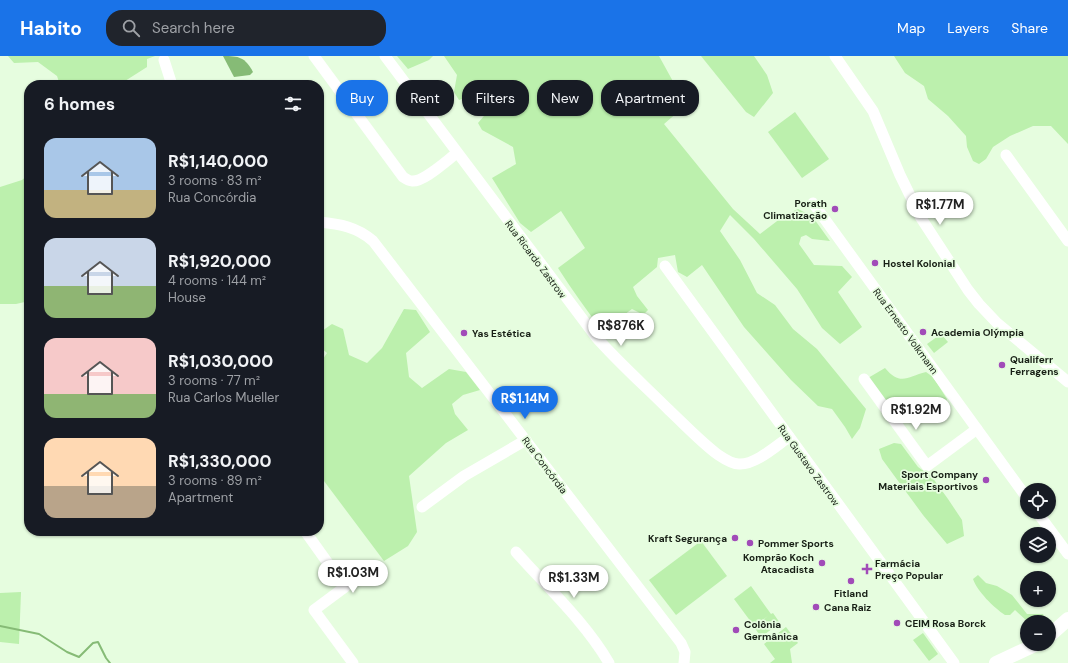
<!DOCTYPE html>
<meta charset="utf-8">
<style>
:root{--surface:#171b24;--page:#20242c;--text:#f1f3f6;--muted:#9ea1a6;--accent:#1a73e8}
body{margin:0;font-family:"DM Sans",sans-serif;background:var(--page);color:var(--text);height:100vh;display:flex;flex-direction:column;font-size:15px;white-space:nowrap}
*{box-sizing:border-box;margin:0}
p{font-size:13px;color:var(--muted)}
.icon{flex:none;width:22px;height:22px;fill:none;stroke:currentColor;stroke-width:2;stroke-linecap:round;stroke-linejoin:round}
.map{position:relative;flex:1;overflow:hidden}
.drawer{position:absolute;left:24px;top:24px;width:300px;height:456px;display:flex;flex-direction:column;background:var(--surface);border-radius:16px;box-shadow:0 1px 3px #0004}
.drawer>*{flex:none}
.top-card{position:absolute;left:336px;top:24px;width:380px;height:36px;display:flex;gap:8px}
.tools{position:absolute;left:1020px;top:427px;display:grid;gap:8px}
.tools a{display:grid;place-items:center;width:36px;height:36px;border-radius:50%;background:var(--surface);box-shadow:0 1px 3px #0004;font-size:20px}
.price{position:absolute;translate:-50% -34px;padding:0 9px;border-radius:14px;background:#fff;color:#222;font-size:13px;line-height:26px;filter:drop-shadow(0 1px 2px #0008)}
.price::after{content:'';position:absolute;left:50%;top:24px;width:12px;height:9px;margin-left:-6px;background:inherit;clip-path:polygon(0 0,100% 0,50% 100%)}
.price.current{background:var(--accent);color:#fff}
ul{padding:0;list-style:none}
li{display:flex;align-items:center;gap:12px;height:100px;padding:0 20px}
li span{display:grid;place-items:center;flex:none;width:112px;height:80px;border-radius:12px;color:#555}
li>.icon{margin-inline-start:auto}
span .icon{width:48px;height:48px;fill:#fffc;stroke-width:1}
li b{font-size:17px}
h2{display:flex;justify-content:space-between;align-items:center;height:48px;padding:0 20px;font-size:17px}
.chip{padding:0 14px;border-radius:16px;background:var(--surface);box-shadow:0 1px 3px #0004;font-size:14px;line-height:36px}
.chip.current{background:var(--accent);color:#fff}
header{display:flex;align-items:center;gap:24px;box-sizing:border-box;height:56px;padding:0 20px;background:var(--accent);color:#fff}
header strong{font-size:19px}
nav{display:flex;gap:22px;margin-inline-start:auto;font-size:14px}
.search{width:280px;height:36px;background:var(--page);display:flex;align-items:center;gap:10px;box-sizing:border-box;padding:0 14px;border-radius:16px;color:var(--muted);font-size:15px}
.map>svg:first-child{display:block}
.green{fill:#bcf0ad}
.water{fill:#86bb76}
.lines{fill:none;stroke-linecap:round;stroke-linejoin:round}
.stream{stroke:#86bb76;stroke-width:2}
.minor{stroke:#fff;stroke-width:11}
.major{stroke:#fff;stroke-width:14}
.poi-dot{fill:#a14bb8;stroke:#e6fddf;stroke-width:1.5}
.labels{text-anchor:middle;stroke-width:3.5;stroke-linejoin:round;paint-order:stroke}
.poi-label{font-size:10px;font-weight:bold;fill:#171f15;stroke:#e6fddf;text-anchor:start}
.street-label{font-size:10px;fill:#171f15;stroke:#e6fddf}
</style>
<header>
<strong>Habito</strong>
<div class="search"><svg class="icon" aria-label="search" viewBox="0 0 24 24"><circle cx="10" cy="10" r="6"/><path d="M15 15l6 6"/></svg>Search here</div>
<nav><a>Map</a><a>Layers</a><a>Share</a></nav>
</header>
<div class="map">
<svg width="1068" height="607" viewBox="0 0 1068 607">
<rect width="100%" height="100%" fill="#e6fddf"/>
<g class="green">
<path d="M8 0H155L147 3V11L125 25 108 29H60L57 20 38 6 14 7Z"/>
<path d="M397 0H433L429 4 408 13Z"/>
<path d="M444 0H659L686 49 664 68 733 153 760 178 785 159 798 153 812 160 830 185 812 183 806 179 801 181 799 188 814 209 842 210 852 221 838 236 862 271 840 288 822 272 797 233 754 183 730 159 720 175 740 204 757 237 775 249 793 273 817 293 866 353 860 372 852 383 845 371 832 353 818 350 791 324 744 271 702 209 687 221 678 216 675 199 658 202 657 211 633 231 637 240 648 254 645 257H640L632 253 602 275C587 254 572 234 558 212L585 192 561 155 531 176 520 167 492 122 516 108 513 91 482 74 478 67 489 54 477 38 459 44 454 36 457 19Z"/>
<path d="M701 0H754L767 19 773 37 754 61 746 56Z"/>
<path d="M894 0H1068V88L1051 70H1033L1010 80 993 91 986 103 979 108 973 105 967 91 966 80 948 60 928 43 924 30 905 17Z"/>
<path d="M795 56 829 103 802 122 768 76Z"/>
<path d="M29 118V245L16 248H0V131L22 124Z"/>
<path d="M404 253 416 254 430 276 406 297 409 321 422 332 449 313 466 316 480 334 463 339 452 348 455 358 468 374 446 387 409 420 417 476 408 490 384 505 321 421 319 416V306H321L327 297 319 290V277L332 268 343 273 349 299 367 307 382 292Z"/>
<path d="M941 278 948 286 934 297 927 288Z"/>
<path d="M885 312C901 331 908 320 926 316L933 321 947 343 944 351 930 361 928 360 915 343 899 355 891 353 868 322Z"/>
<path d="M894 387 901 388 918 411 932 421 948 443 962 464 964 480 947 488 923 459 882 403 879 393Z"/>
<path d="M701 485 727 520 676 559 649 524Z"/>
<path d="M978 519 986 527 997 530 1012 539 1027 558H1043L1046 564V566H1028L1015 554 1010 559H1005C994 552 977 535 973 523Z"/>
<path d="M751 530 771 558 773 557 780 567 761 581 754 571 768 560 754 570 734 543Z"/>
<path d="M21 536 19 588 0 586V537Z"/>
<path d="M786 571 798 587 790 593 792 607H770L775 603 764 588Z"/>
<path d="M923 577 938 598 929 605 913 584Z"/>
</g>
<path class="water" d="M223 0C239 0 245 1 253 16L250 19 234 21Z"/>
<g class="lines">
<path class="stream" d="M0 570 39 578 67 596 79 601 93 587 98 586 106 602 110 607"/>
<g class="minor">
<path d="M314 0 403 121C406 123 409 125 412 125 424 126 447 104 457 97"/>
<path d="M385 0 596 281C619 307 645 330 670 355 685 369 700 385 717 398 723 402 731 408 739 408 755 409 776 390 789 381"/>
<path d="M835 0 873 55 900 119 921 162 968 234 979 248 997 267 1068 326"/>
<path d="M164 4 172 29"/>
<path d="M1006 99 1068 185"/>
<path d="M813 147 1027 442"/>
<path d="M319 166C340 168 357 171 373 185L681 587 685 596 684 607"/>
<path d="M665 210 954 607"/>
<path d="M864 323 927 410 977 373"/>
<path d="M422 451 464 420 526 384"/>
<path d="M1037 456 1068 498"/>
<path d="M305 475 345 531 314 554 353 607"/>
<path d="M516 496C548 532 585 566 609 607"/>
</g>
<g class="major">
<path d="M1049 580 1068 563"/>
<path d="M996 607 1037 588"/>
</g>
</g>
<g class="poi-dot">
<circle cx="835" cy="153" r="4"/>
<circle cx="875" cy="207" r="4"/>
<circle cx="923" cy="276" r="4"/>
<circle cx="464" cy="277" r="4"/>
<circle cx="1002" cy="309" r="4"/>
<circle cx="986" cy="424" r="4"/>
<circle cx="735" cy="482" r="4"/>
<circle cx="750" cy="487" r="4"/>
<circle cx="822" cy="507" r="4"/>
<path d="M865 507h4v4h4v4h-4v4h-4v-4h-4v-4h4z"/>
<circle cx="851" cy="525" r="4"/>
<circle cx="816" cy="551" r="4"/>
<circle cx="897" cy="567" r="4"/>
<circle cx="736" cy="574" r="4"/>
</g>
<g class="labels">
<g class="poi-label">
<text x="827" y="151" text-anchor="end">Porath<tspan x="827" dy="12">Climatização</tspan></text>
<text x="883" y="211">Hostel Kolonial</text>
<text x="931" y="280">Academia Olýmpia</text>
<text x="472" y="281">Yas Estética</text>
<text x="1010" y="307">Qualiferr<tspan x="1010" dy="12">Ferragens</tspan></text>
<text x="978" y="422" text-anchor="end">Sport Company<tspan x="978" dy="12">Materiais Esportivos</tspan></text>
<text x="727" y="486" text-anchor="end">Kraft Segurança</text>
<text x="758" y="491">Pommer Sports</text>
<text x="814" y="505" text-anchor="end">Komprão Koch<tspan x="814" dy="12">Atacadista</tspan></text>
<text x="875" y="511">Farmácia<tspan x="875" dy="12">Preço Popular</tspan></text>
<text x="851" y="541" text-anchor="middle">Fitland</text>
<text x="824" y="555">Cana Raiz</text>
<text x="905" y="571">CEIM Rosa Borck</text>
<text x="744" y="572">Colônia<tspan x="744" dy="12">Germânica</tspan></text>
</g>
<g class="street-label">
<text transform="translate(536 203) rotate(53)" y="4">Rua Ricardo Zastrow</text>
<text transform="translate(906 275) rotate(54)" y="4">Rua Ernesto Volkmann</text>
<text transform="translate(545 409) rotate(53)" y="4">Rua Concórdia</text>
<text transform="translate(809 409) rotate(54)" y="4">Rua Gustavo Zastrow</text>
</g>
</g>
</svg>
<div class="tools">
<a><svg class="icon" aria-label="locate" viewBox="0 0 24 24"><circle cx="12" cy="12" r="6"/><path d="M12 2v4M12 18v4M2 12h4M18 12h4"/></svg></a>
<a><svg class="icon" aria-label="layers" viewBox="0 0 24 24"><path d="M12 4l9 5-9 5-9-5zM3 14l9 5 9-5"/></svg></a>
<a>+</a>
<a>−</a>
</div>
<b class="price" style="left:940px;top:170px">R$1.77M</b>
<b class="price" style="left:621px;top:291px">R$876K</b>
<b class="price current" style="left:525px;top:364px">R$1.14M</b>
<b class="price" style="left:916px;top:375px">R$1.92M</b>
<b class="price" style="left:353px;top:538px">R$1.03M</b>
<b class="price" style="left:574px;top:543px">R$1.33M</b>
<div class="top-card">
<a class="chip current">Buy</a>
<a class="chip">Rent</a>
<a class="chip">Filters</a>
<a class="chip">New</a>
<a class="chip">Apartment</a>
</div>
<section class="drawer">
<h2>6 homes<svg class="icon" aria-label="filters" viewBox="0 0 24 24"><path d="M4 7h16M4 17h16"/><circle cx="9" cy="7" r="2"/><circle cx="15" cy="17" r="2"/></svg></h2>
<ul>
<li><span style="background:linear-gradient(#a9c7e8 65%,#c2b280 0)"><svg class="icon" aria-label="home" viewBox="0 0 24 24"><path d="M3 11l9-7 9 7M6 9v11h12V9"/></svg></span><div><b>R$1,140,000</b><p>3 rooms · 83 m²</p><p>Rua Concórdia</p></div></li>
<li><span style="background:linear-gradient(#c9d6e8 60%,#8fb573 0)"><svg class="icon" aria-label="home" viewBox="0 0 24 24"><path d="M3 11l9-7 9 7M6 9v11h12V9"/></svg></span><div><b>R$1,920,000</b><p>4 rooms · 144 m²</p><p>House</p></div></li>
<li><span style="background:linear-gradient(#f6c9c9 70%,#8fb573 0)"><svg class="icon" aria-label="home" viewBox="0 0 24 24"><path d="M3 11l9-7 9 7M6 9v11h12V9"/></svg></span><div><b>R$1,030,000</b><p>3 rooms · 77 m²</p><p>Rua Carlos Mueller</p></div></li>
<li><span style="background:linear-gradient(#ffd9b3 60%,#b9a48a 0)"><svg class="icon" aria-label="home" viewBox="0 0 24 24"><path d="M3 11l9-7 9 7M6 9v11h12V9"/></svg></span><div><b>R$1,330,000</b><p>3 rooms · 89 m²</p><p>Apartment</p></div></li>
</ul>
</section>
</div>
